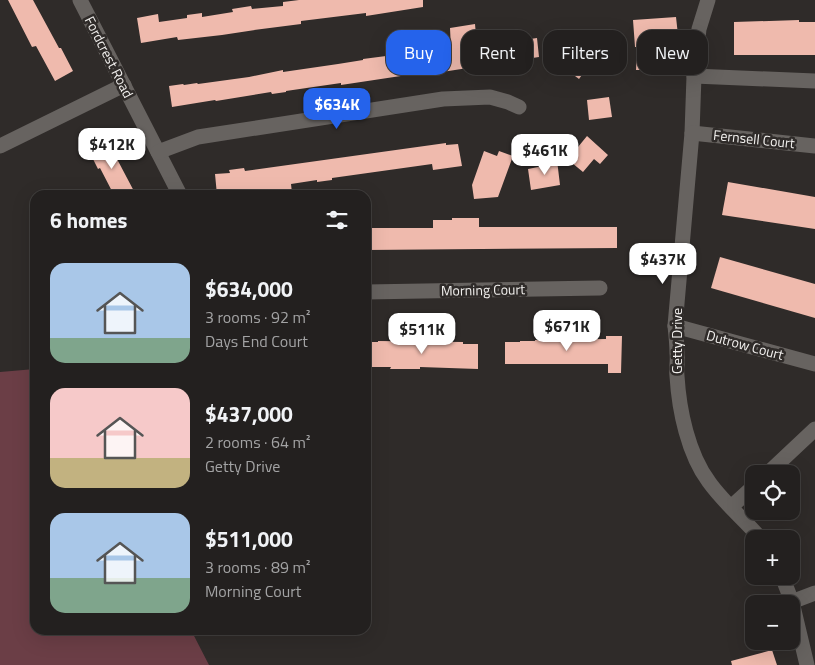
<!DOCTYPE html>
<meta charset="utf-8">
<style>
:root{--surface:#23201f;--page:#2b2828;--text:#f1f3f6;--muted:#a3a3a4;--line:#403e3d;--accent:#2563eb}
body{margin:0;font-family:"Titillium Web",sans-serif;background:var(--page);color:var(--text);height:100vh;display:flex;flex-direction:column;font-size:19px;white-space:nowrap}
*{box-sizing:border-box;margin:0}
p{font-size:16px;color:var(--muted)}
.icon{flex:none;width:28px;height:28px;fill:none;stroke:currentColor;stroke-width:2;stroke-linecap:round;stroke-linejoin:round}
.map{position:relative;flex:1;overflow:hidden}
.panel{position:absolute;left:30px;top:190px;width:341px;height:445px;display:flex;flex-direction:column;background:var(--surface);border-radius:15px;box-shadow:0 5px 20px #0002,0 0 0 1px var(--line)}
.panel>*{flex:none}
.hud{position:absolute;left:386px;top:30px;width:354px;height:45px;display:flex;gap:10px}
.controls{position:absolute;left:745px;top:465px;display:grid;gap:10px}
.controls a{display:grid;place-items:center;width:55px;height:55px;border-radius:10px;background:var(--surface);box-shadow:0 5px 20px #0002,0 0 0 1px var(--line);font-size:25px}
.price{position:absolute;translate:-50% -42px;padding:0 11px;border-radius:10px;background:#fff;color:#222;font-size:16px;line-height:32px;filter:drop-shadow(0 1px 2px #0008)}
.price::after{content:'';position:absolute;left:50%;top:30px;width:15px;height:11px;margin-left:-8px;background:inherit;clip-path:polygon(0 0,100% 0,50% 100%)}
.price.selected{background:var(--accent);color:#fff}
ul{padding:0;list-style:none}
li{display:flex;align-items:center;gap:15px;height:125px;padding:0 20px}
li span{display:grid;place-items:center;flex:none;width:140px;height:100px;border-radius:15px;color:#555}
li>.icon{margin-inline-start:auto}
span .icon{width:60px;height:60px;fill:#fffc;stroke-width:1}
li b{font-size:21px}
h2{display:flex;justify-content:space-between;align-items:center;height:60px;padding:0 20px;font-size:21px}
.chip{padding:0 18px;border-radius:15px;background:var(--surface);box-shadow:0 5px 20px #0002,0 0 0 1px var(--line);font-size:18px;line-height:45px}
.chip.selected{background:var(--accent);color:#fff}
.map>svg:first-child{display:block}
.green{fill:#6b3e46}
.building{fill:#efbaad}
.lines{fill:none;stroke-linecap:round;stroke-linejoin:round}
.minor{stroke:#676360;stroke-width:15}
.labels{text-anchor:middle;stroke-width:5;stroke-linejoin:round;paint-order:stroke}
.street-label{font-size:14px;fill:#f2f0ee;stroke:#2f2b29}
</style>
<div class="map">
<svg width="815" height="665" viewBox="0 0 815 665">
<rect width="100%" height="100%" fill="#2f2b29"/>
<path class="green" d="M35 369V630H191L209 665H0V372Z"/>
<g class="building">
<path d="M8 0H33L59 48H61L73 71 55 81 36 46 32 47Z"/>
<path d="M299 0H423V7L366 16V13L301 21V24L254 30H255L222 35 178 40 177 37 141 43 137 18 158 14 159 22 187 18V15L202 13V17L233 12 232 9 251 6 252 9 283 6V2Z"/>
<path d="M676 17 679 44 672 45 673 56 651 58V70H636L637 47H635L633 20Z"/>
<path d="M799 20V22H815V55H734V22Z"/>
<path d="M475 24 477 47 537 38 539 57 442 72V70H440L439 50 451 49 450 28Z"/>
<path d="M566 46 590 64 579 79 555 61Z"/>
<path d="M417 52 419 73 414 74 341 85V83L286 91V92L272 94 271 92 216 101 215 100 172 107 169 86 183 84 184 85 197 83 198 84 249 77 283 70V72L338 64 363 60V59Z"/>
<path d="M609 97 612 117 589 120 587 100Z"/>
<path d="M587 136 608 155 600 164 594 159 583 172 566 158 576 146 578 147Z"/>
<path d="M108 141 117 159 136 195H114L100 168 98 169 89 151Z"/>
<path d="M446 143V145L458 144 462 166 433 170 432 164 332 178V180L317 182V180L291 184 292 193 277 195H217L215 174 230 173 229 170 244 168 245 171Z"/>
<path d="M484 151 497 156 499 151 513 156 498 197 474 199 472 185Z"/>
<path d="M557 160 560 185 531 190 528 169 543 166V162Z"/>
<path d="M728 182 815 197V229L722 215Z"/>
<path d="M452 218H479V227H617V248L366 250V228H433V220H452Z"/>
<path d="M720 257 815 284V318L711 288Z"/>
<path d="M606 336H622L621 373H608V364H505V342H520V341H535V340L606 339Z"/>
<path d="M378 341 463 342V344H478V369L420 367V369H390L391 367H366V342H378Z"/>
<path d="M772 650 777 665H732L731 661Z"/>
</g>
<g class="lines">
<g class="minor">
<path d="M80 0 180 195"/>
<path d="M708 0 699 29 694 76 692 133 675 326C676 335 677 344 677 353 678 361 676 368 677 376 679 410 688 454 709 482 724 503 744 519 761 539"/>
<path d="M694 76 815 81"/>
<path d="M692 133 815 146"/>
<path d="M0 146 124 85"/>
<path d="M158 152 198 137 443 99 490 97 508 102 519 107"/>
<path d="M366 292 600 288"/>
<path d="M675 326 815 364"/>
<path d="M767 474 815 429"/>
<path d="M731 507 754 486"/>
<path d="M782 576 792 602 807 665"/>
<path d="M786 604 815 593"/>
</g>
</g>
<g class="labels">
<g class="street-label">
<text transform="translate(109 57) rotate(63)" y="5">Fordcrest Road</text>
<text transform="translate(754 139) rotate(6)" y="5">Fernsell Court</text>
<text transform="translate(483 290) rotate(-1)" y="5">Morning Court</text>
<text transform="translate(677 341) rotate(-90)" y="5">Getty Drive</text>
<text transform="translate(745 345) rotate(15)" y="5">Dutrow Court</text>
</g>
</g>
</svg>
<div class="controls">
<a><svg class="icon" aria-label="locate" viewBox="0 0 24 24"><circle cx="12" cy="12" r="6"/><path d="M12 2v4M12 18v4M2 12h4M18 12h4"/></svg></a>
<a>+</a>
<a>−</a>
</div>
<b class="price selected" style="left:337px;top:130px">$634K</b>
<b class="price" style="left:112px;top:170px">$412K</b>
<b class="price" style="left:545px;top:176px">$461K</b>
<b class="price" style="left:663px;top:285px">$437K</b>
<b class="price" style="left:567px;top:352px">$671K</b>
<b class="price" style="left:422px;top:355px">$511K</b>
<div class="hud">
<a class="chip selected">Buy</a>
<a class="chip">Rent</a>
<a class="chip">Filters</a>
<a class="chip">New</a>
</div>
<section class="panel">
<h2>6 homes<svg class="icon" aria-label="filters" viewBox="0 0 24 24"><path d="M4 7h16M4 17h16"/><circle cx="9" cy="7" r="2"/><circle cx="15" cy="17" r="2"/></svg></h2>
<ul>
<li><span style="background:linear-gradient(#a9c7e8 75%,#7fa58c 0)"><svg class="icon" aria-label="home" viewBox="0 0 24 24"><path d="M3 11l9-7 9 7M6 9v11h12V9"/></svg></span><div><b>$634,000</b><p>3 rooms · 92 m²</p><p>Days End Court</p></div></li>
<li><span style="background:linear-gradient(#f6c9c9 70%,#c2b280 0)"><svg class="icon" aria-label="home" viewBox="0 0 24 24"><path d="M3 11l9-7 9 7M6 9v11h12V9"/></svg></span><div><b>$437,000</b><p>2 rooms · 64 m²</p><p>Getty Drive</p></div></li>
<li><span style="background:linear-gradient(#a9c7e8 65%,#7fa58c 0)"><svg class="icon" aria-label="home" viewBox="0 0 24 24"><path d="M3 11l9-7 9 7M6 9v11h12V9"/></svg></span><div><b>$511,000</b><p>3 rooms · 89 m²</p><p>Morning Court</p></div></li>
</ul>
</section>
</div>
